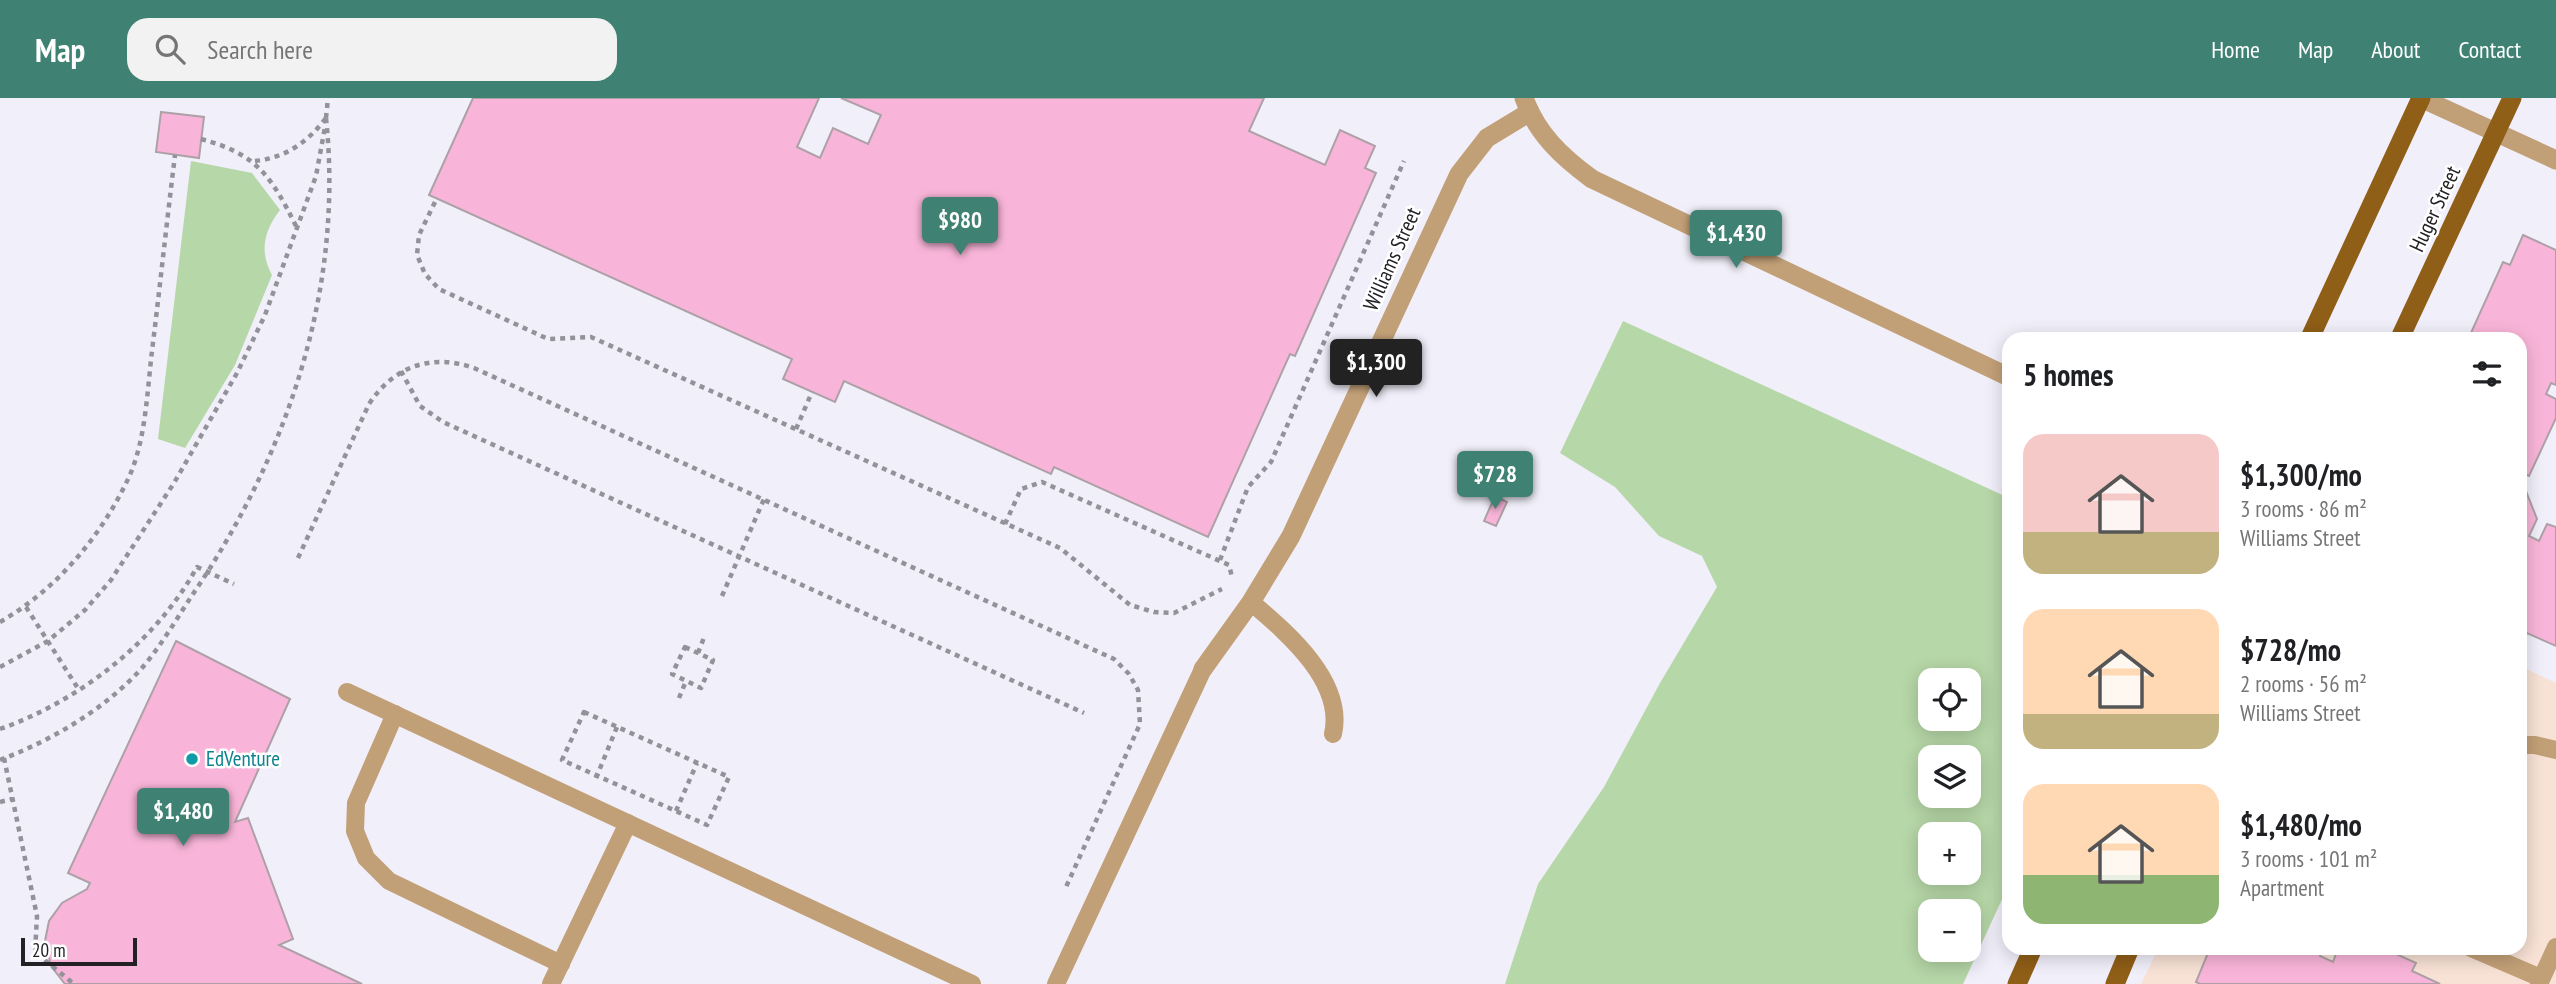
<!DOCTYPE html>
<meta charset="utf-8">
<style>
:root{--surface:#fff;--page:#f2f2f2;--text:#202124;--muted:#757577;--accent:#3f8273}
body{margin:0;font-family:"PT Sans Narrow",sans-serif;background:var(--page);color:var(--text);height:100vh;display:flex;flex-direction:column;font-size:26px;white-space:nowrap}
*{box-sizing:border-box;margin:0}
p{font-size:23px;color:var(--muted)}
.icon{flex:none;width:38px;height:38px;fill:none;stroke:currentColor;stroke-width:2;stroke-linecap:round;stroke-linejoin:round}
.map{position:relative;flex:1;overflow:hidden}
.drawer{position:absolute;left:2002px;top:234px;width:525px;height:623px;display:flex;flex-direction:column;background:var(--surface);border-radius:21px;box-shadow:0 4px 18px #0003}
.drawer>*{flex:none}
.tools{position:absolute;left:1918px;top:570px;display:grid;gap:14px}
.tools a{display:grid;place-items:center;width:63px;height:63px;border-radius:14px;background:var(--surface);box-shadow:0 4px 18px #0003;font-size:35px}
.scale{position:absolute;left:21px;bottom:18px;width:116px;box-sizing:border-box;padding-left:7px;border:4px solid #222125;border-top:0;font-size:19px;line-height:24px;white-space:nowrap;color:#222125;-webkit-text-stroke:5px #fff;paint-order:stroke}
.price{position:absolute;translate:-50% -60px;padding:0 16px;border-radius:7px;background:var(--accent);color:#fff;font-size:23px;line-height:46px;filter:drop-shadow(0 2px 4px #0008)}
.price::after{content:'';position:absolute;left:50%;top:42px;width:21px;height:16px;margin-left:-10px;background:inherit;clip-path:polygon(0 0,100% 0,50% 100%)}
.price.selected{background:#222;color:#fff}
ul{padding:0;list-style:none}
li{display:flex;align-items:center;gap:21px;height:175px;padding:0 21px}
li span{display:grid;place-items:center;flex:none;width:196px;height:140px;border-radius:21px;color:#555}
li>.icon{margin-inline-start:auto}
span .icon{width:84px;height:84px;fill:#fffc;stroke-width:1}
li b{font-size:30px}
h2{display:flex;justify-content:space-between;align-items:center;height:84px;padding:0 21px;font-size:30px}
header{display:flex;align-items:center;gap:42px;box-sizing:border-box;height:98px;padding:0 35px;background:var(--accent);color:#fff}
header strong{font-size:33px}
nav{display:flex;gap:38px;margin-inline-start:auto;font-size:24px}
.search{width:490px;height:63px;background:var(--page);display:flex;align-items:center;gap:18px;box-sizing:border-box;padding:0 24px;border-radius:21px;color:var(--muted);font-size:26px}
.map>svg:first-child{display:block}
.commercial{fill:#f8e1d5}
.green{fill:#b6d7a7;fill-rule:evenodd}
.building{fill:#f9b5d9;stroke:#ada1a7;stroke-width:2}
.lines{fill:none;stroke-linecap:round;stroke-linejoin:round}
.path{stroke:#939199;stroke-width:4.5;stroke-dasharray:5 5;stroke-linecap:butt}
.service{stroke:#c2a077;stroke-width:18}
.minor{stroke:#c2a077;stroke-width:19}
.tertiary{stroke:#c2a077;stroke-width:19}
.primary{stroke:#8f5e17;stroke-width:19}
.culture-dot{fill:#0f9aa8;stroke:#fff;stroke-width:2.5}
.labels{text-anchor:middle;stroke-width:5;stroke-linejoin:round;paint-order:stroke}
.street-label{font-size:21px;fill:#222125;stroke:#fff}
.culture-label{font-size:21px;fill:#0d838f;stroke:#fff;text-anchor:start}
</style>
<header>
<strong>Map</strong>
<div class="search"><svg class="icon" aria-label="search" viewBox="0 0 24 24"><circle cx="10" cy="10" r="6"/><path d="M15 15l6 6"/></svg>Search here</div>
<nav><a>Home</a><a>Map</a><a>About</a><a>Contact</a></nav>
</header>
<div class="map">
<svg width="2556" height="886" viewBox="0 0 2556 886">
<rect width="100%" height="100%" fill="#f1effa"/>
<path class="commercial" d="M2520 568 2556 585V886H2141L2158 851 2520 850Z"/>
<g class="green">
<path d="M191 63 252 75 280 112C264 133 259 153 272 177L235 267 185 350 158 341Z"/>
<path d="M1623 223 2009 400V786L1963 886H1505L1538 786 1604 689 1660 585 1717 489 1702 458 1659 438 1615 389 1560 355ZM1930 583H1969V621H1930ZM1930 660H1969V698H1930ZM1930 737H1969V775H1930ZM1930 814H1969V852H1930Z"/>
</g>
<g class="building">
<path d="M473 0H819L797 49 820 60 833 30 868 46 881 17 841 0H1264L1249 33 1325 67 1340 32 1375 48 1365 70 1376 75 1295 258 1290 256 1208 439 1054 369 1051 376 844 283 835 304 783 281 792 261 429 97Z"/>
<path d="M161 14 204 19 199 60 156 54Z"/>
<path d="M2523 137 2556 152V287L2551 285 2546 296 2556 301V320L2529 378 2520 374V242H2479L2470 237 2503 164 2510 167Z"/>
<path d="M2520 387 2524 388 2537 421 2529 438 2539 443 2547 426 2556 429V548L2520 532Z"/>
<path d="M1495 398 1507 404 1496 428 1484 423Z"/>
<path d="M176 543 290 601 235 724 248 720 293 841 279 847 362 886H65L51 868 45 843 49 823 62 805 87 791 90 785 68 775Z"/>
<path d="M2210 850H2323L2320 858 2333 864 2338 850H2364L2372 854 2373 850H2383L2416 865 2412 873 2440 886H2200L2196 884Z"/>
</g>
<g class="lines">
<g class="path">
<path d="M326 20 328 0"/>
<path d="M201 41C257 56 271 78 296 128"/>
<path d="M255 63C285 60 308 44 326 20"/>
<path d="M435 104 419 137 417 157 425 176 439 191 548 241 591 239 1060 450 1130 507 1154 514 1174 515 1222 491"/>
<path d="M401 273 420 308 443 324 1084 615"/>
<path d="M796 331 812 294"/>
<path d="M1005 426 1021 391 1042 384 1229 467 1232 479"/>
<path d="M298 460 369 306C394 268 432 255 474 270L1114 561 1129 576 1138 592 1140 626 1066 789"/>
<path d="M1220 462 1248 389 1271 364 1404 63"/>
<path d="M722 498 764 401"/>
<path d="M26 509 79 592"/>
<path d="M0 524C57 491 101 439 129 379 146 341 147 294 152 253 160 188 167 122 175 57"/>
<path d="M685 549 713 562 701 590 672 576Z"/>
<path d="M698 555 705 537"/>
<path d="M0 569 48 543 85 512 111 482 174 385 237 275 265 217 316 78 325 29"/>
<path d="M679 600 686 583"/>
<path d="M584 614 729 679 707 727 562 662Z"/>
<path d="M0 631C79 603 156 544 197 469L234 486"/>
<path d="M4 660 37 818 35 854 74 886"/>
<path d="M0 662C52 642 104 612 142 570 161 548 177 520 193 496 288 356 344 190 326 20"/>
<path d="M596 680 617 629"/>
<path d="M0 704 12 701"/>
<path d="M676 713 697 665"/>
</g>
<g class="service">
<path d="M1251 504C1286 534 1345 583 1333 636"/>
<path d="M347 594 972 886"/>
<path d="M395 616 356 705 355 733 366 760 389 783 561 866"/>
<path d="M2520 647H2535L2556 652"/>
<path d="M2471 850 2541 880"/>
<path d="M551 886 628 725"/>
<path d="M1056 886 1203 571"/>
<path d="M2539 886 2556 849"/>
</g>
<path class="minor" d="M2421 0 2556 62"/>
<g class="tertiary">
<path d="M1524 0C1537 36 1562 59 1592 81L2009 279"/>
<path d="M1203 571 1251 504 1291 438 1459 76 1487 40 1530 14"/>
</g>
<g class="primary">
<path d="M2309 242 2421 0"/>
<path d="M2399 242 2512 0"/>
<path d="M2017 886 2033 850"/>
<path d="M2115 886 2130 850"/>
</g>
</g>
<circle class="culture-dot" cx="192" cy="661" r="7"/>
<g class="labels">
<g class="street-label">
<text transform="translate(2435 111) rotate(-65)" y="7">Huger Street</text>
<text transform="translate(1392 161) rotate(-66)" y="7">Williams Street</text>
</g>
<g class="culture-label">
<text x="206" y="668">EdVenture</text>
</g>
</g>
</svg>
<div class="tools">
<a><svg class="icon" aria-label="locate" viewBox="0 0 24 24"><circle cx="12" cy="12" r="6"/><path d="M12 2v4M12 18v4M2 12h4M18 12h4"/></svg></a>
<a><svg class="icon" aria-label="layers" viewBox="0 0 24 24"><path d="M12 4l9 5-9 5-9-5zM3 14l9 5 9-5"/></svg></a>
<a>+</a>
<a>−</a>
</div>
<div class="scale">20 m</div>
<b class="price" style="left:960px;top:159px">$980</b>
<b class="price" style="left:1736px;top:172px">$1,430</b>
<b class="price selected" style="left:1376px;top:301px">$1,300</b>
<b class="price" style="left:1495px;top:413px">$728</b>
<b class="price" style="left:183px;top:750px">$1,480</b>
<section class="drawer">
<h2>5 homes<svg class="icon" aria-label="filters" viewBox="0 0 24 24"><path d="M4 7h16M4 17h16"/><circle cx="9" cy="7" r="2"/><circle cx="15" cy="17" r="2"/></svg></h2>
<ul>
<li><span style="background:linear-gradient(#f6c9c9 70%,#c2b280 0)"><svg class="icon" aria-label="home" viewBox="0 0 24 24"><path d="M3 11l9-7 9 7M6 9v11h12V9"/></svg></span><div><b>$1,300/mo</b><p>3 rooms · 86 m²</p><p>Williams Street</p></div></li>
<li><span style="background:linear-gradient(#ffd9b3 75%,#c2b280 0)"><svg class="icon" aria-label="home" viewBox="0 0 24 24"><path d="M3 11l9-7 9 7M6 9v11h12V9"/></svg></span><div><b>$728/mo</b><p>2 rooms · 56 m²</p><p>Williams Street</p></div></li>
<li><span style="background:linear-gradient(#ffd9b3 65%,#8fb573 0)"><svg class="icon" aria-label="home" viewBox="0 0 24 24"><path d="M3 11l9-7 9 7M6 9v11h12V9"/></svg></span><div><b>$1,480/mo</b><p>3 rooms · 101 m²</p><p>Apartment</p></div></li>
</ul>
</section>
</div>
